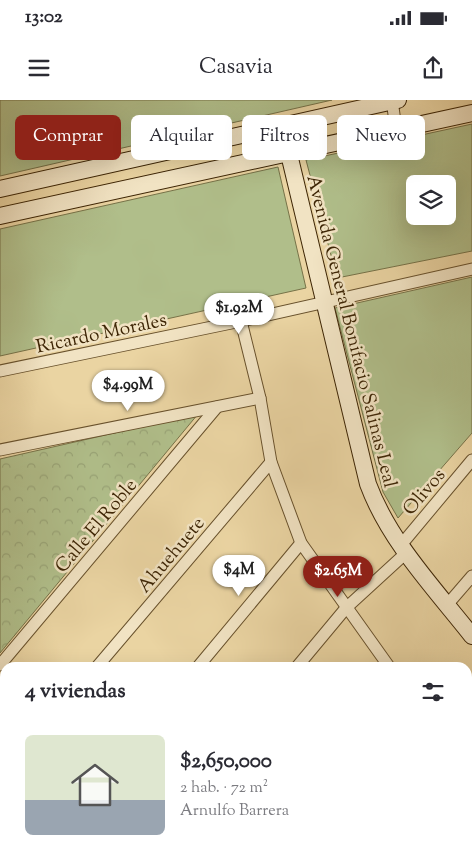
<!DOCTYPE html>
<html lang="es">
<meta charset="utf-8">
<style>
:root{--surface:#fff;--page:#f7f7f7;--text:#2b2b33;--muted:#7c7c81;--accent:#8f2418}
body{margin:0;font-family:"Sorts Mill Goudy",serif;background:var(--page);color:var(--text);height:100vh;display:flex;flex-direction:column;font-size:19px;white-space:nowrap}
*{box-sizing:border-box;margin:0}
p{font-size:16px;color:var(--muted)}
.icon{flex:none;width:28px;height:28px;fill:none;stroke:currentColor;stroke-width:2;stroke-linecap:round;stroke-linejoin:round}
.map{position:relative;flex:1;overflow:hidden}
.panel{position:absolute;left:0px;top:562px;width:472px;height:196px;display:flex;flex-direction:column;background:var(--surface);border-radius:15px 15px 0 0;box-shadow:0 5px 20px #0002}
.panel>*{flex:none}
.guide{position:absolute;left:15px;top:15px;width:442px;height:45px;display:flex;gap:10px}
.fabs{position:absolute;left:406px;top:75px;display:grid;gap:10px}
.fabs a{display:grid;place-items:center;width:50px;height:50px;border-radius:8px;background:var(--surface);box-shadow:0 5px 20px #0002;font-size:25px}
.price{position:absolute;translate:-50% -42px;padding:0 11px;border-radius:18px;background:#fff;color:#222;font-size:16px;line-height:32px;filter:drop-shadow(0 1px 2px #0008)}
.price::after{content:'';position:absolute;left:50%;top:30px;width:15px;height:11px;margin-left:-8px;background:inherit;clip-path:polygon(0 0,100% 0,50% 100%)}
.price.active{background:var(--accent);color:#fff}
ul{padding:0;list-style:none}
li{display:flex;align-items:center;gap:15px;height:125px;padding:0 25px}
li span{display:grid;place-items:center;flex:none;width:140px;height:100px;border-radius:8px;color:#555}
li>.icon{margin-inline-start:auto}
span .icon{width:60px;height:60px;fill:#fffc;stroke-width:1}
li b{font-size:21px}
h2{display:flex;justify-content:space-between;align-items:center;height:60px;padding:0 25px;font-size:21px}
.pill{padding:0 18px;border-radius:8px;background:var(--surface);box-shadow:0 5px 20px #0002;font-size:18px;line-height:45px}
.pill.active{background:var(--accent);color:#fff}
.status{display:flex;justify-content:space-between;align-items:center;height:35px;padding:0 25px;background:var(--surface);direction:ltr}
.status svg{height:14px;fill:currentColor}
header{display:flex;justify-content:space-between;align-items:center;height:65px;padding:0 25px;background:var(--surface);font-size:22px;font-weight:600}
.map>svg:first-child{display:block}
.grass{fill:#b0be8a;stroke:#767248;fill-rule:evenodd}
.park{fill:url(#park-crowns);stroke:#767248}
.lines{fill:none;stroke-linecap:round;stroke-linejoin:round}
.street-casing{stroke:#68512c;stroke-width:13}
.secondary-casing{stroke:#3d2505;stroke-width:18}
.street{stroke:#f1e3c3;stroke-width:11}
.secondary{stroke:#f1e3c3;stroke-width:16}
.labels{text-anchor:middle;stroke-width:5;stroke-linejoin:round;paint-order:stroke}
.street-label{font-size:19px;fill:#3d2505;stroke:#f1e3c3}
</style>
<div class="status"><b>13:02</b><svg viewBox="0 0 49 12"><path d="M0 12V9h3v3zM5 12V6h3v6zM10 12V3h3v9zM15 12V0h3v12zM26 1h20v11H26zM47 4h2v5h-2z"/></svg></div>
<header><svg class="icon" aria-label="menu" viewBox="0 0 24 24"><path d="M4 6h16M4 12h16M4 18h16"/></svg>Casavia<svg class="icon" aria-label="share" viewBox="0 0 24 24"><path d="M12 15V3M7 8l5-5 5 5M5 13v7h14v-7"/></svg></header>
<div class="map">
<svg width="472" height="758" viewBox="0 0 472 758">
<defs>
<pattern id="park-crowns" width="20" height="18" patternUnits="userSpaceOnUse" patternTransform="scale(1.25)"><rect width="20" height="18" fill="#b0be8a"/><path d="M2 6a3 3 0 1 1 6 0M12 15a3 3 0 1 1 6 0" fill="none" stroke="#98a376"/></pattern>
</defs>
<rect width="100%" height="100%" fill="#ead4a2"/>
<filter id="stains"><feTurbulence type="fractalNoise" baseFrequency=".004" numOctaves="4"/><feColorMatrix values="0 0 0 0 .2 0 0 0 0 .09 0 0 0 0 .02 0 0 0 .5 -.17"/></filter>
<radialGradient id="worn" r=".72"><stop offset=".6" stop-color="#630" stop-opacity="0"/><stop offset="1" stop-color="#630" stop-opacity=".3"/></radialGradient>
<g class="grass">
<path d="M0 0H332L0 76Z"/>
<path d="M472 24V151L337 178 306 60ZM415 84H448V116H415Z"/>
<path d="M278 67 306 188 0 256V129Z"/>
<path d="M472 177V333L398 418 383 392 335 208Z"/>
</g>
<path class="park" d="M198 314 0 553V359Z"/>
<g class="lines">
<defs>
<g id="street">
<path d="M392 0 396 29"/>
<path d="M241 221 260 298 271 362 301 443 390 568"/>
<path d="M0 271 241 221 472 169"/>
<path d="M0 350 260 298"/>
<path d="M401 445 472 360"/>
<path d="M447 505 472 476"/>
<path d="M0 565 217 307"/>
<path d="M96 568 271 362"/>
<path d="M197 568 301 443"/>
<path d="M296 568 346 508 406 453"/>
<path d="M468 670 472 676"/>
<path d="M0 681 5 675"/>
<path d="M0 721 5 726"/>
<path d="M38 754 43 758"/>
<path d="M135 758 139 754"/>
<path d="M234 758 238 754"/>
<path d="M338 758 342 754"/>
</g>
<g id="secondary">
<path d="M282 25 368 384C389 441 435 489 472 536"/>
<path d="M0 89 398 0"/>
<path d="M0 116 472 13"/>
</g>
</defs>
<use href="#street" class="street-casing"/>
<use href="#secondary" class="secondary-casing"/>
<use href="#street" class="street"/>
<use href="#secondary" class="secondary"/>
</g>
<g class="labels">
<g class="street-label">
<text transform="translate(353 231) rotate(76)" y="7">Avenida General Bonifacio Salinas Leal</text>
<text transform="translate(101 232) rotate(-12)" y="7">Ricardo Morales</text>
<text transform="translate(423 391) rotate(-50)" y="7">Olivos</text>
<text transform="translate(95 425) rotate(-50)" y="7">Calle El Roble</text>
<text transform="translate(170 454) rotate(-50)" y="7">Ahuehuete</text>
</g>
</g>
<rect width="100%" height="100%" filter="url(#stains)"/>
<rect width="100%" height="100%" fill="url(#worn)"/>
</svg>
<div class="fabs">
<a><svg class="icon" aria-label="layers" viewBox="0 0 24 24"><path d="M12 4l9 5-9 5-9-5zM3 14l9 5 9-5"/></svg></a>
</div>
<b class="price" style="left:239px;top:235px">$1.92M</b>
<b class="price" style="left:128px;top:312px">$4.99M</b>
<b class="price" style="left:239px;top:497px">$4M</b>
<b class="price active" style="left:338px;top:498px">$2.65M</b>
<div class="guide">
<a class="pill active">Comprar</a>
<a class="pill">Alquilar</a>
<a class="pill">Filtros</a>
<a class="pill">Nuevo</a>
</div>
<section class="panel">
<h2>4 viviendas<svg class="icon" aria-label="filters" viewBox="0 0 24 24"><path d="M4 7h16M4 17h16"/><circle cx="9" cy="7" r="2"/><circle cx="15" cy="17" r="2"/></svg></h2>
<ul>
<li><span style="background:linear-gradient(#dfe7d0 65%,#9aa5b1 0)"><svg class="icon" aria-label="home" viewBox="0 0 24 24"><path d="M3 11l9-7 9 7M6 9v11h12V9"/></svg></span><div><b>$2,650,000</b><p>2 hab. · 72 m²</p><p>Arnulfo Barrera</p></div></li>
</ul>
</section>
</div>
